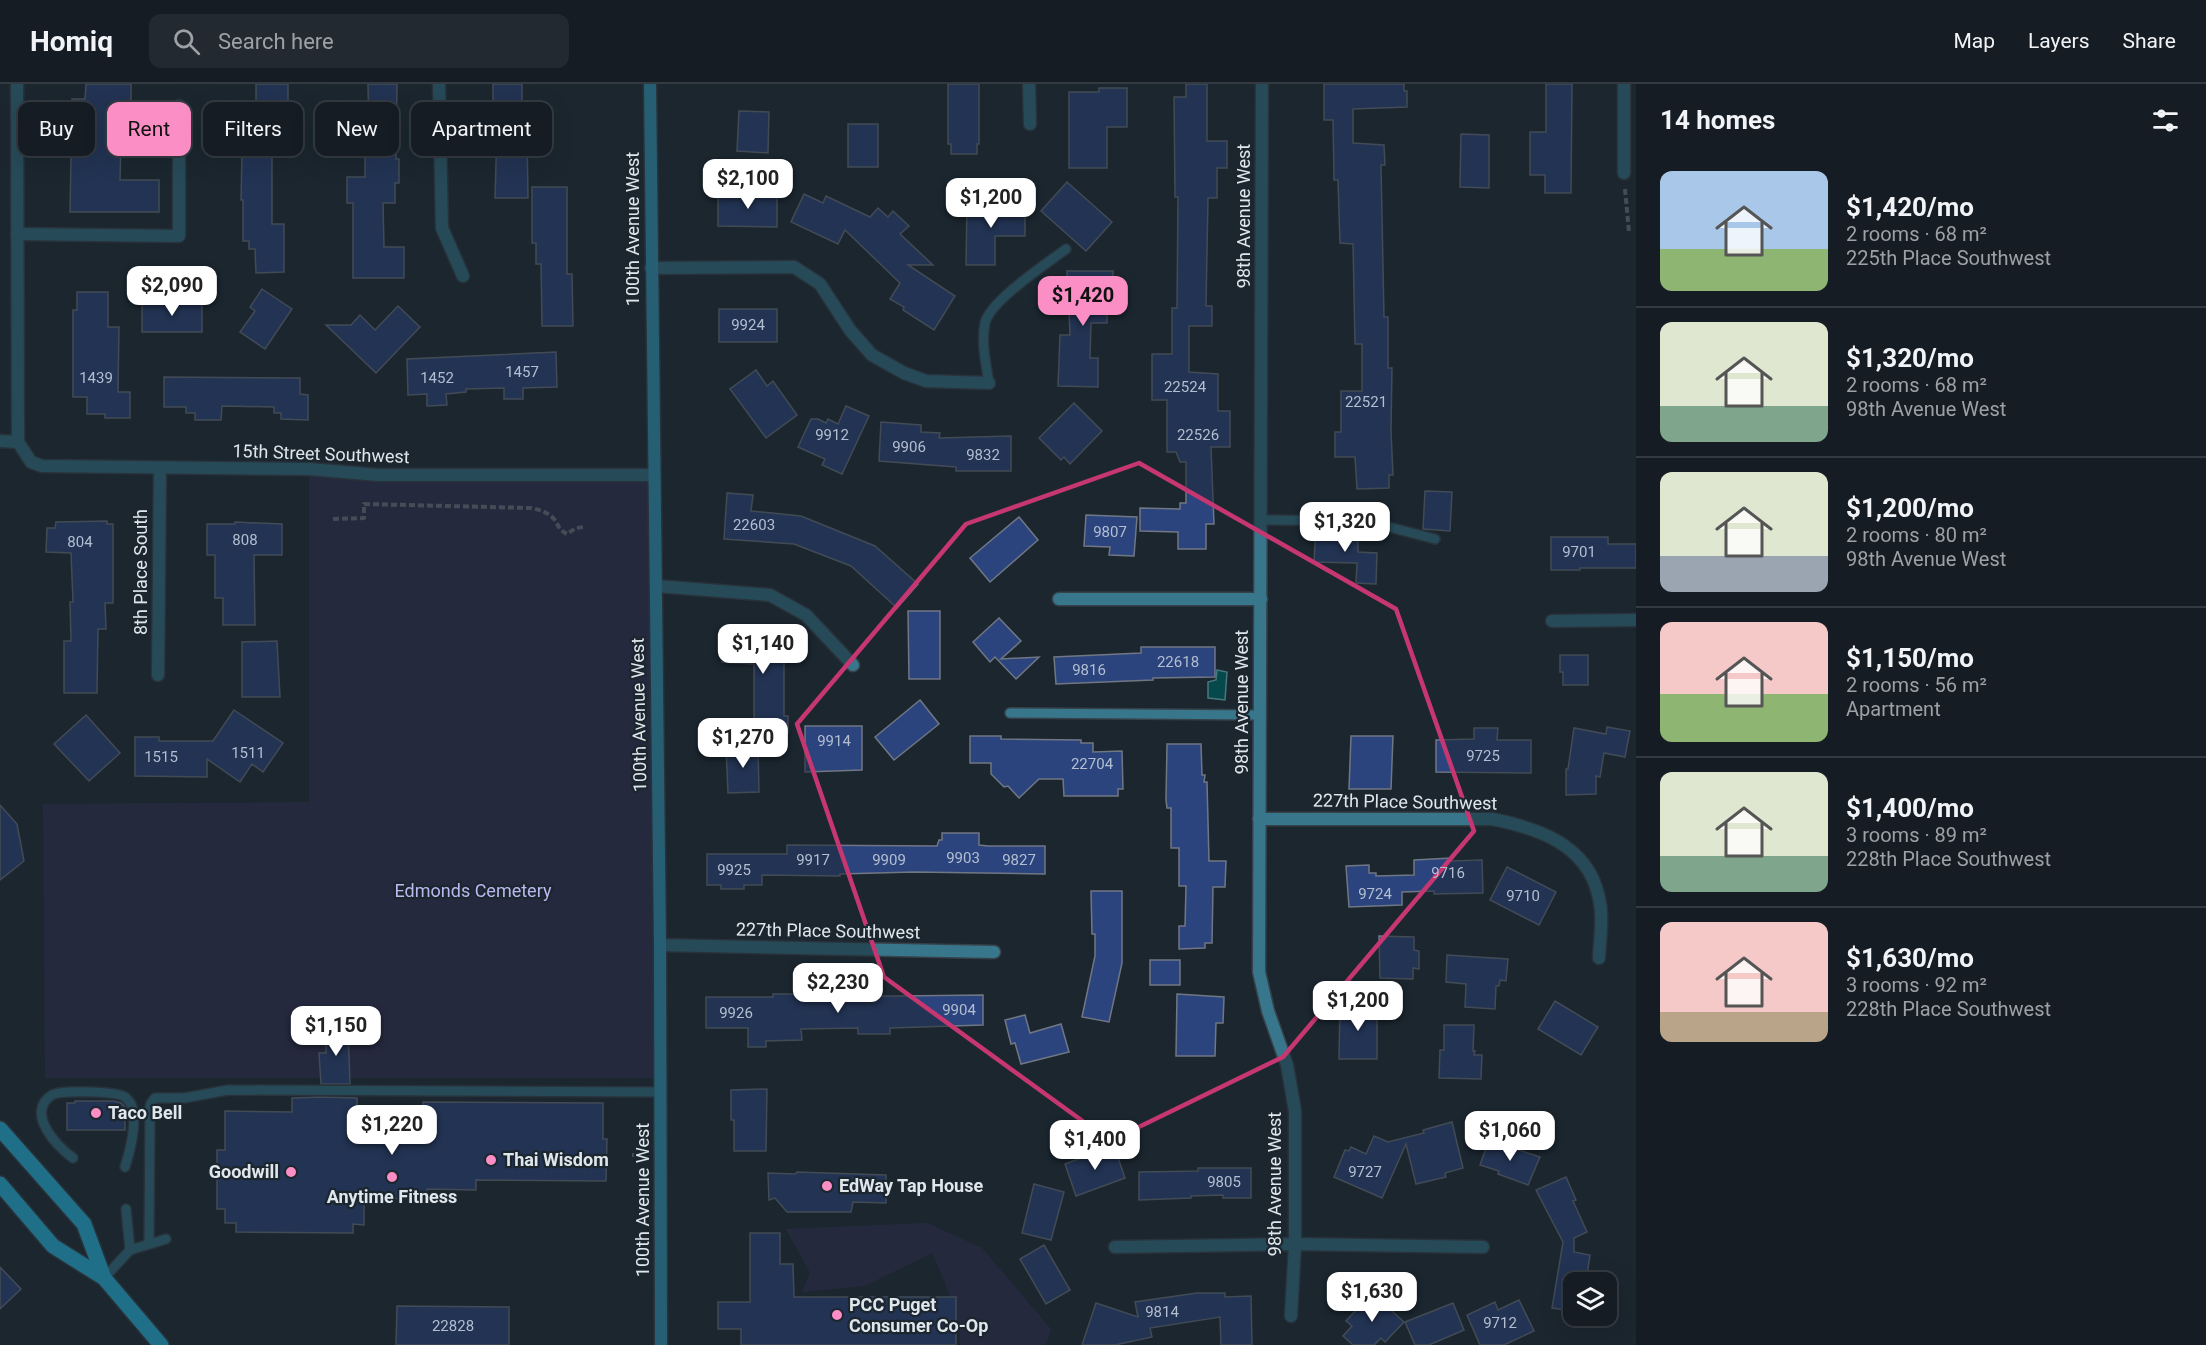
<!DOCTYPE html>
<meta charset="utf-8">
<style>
:root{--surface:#151c23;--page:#222930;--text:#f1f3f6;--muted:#9da1a6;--line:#343a41;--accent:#fb8fc5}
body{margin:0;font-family:Roboto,sans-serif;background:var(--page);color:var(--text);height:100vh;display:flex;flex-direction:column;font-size:22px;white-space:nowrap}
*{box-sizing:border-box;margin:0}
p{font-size:20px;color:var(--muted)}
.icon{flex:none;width:33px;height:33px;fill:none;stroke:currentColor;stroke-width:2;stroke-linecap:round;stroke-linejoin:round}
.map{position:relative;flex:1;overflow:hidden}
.drawer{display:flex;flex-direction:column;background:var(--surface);width:570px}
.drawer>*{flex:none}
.guide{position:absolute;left:18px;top:18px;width:570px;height:54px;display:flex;gap:12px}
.fabs{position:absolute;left:1563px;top:1188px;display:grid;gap:12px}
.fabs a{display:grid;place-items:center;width:54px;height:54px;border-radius:12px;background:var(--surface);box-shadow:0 6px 24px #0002,0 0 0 2px var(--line);font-size:30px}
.price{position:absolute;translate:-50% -51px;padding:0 14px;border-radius:12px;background:#fff;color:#222;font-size:20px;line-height:39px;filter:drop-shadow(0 2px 3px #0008)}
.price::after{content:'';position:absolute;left:50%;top:36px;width:18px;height:14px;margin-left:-9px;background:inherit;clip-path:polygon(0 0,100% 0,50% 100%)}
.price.current{background:var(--accent);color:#111}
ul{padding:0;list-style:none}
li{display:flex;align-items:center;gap:18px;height:150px;padding:0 24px}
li+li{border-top:2px solid var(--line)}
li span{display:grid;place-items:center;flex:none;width:168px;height:120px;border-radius:12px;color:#555}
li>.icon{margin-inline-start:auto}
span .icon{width:72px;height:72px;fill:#fffc;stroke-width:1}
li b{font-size:26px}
h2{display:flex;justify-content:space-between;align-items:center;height:72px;padding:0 24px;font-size:26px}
.pill{padding:0 21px;border-radius:12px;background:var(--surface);box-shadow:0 6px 24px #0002,0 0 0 2px var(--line);font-size:21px;line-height:54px}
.pill.current{background:var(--accent);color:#111}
header{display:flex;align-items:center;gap:36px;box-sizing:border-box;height:84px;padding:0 30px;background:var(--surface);border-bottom:2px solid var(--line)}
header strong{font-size:28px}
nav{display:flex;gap:33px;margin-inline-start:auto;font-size:21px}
.search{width:420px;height:54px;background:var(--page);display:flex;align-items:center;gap:15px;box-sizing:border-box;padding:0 21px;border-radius:12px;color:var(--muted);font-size:22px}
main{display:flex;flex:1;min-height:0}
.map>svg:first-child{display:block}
.green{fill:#312e51}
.water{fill:#05494d;stroke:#47787d;stroke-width:1.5}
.building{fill:#2c447e;stroke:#707784;stroke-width:1.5}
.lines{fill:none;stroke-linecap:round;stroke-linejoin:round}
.service-casing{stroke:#374149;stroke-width:12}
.minor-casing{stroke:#374149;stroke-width:15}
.secondary-casing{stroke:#374149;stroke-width:15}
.primary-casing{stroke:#374149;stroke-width:18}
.path{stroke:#757d84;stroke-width:4;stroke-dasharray:6 3;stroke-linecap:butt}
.service{stroke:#37768b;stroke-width:9}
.minor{stroke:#37768b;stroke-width:12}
.secondary{stroke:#33a4c6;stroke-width:12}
.primary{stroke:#26c8f4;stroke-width:15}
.marked{fill:none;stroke:#c63771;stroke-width:4.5;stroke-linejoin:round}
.poi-dot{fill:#fb8fc5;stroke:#1c262f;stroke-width:2}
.labels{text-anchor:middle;stroke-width:4.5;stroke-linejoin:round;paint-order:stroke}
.number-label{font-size:15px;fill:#b3bed0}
.street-label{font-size:18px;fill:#e0e7ec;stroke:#1c262f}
.park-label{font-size:18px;fill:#bab8f0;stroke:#1c262f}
.poi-label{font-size:18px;font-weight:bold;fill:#e0e7ec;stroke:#1c262f;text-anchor:start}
</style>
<header>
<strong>Homiq</strong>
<div class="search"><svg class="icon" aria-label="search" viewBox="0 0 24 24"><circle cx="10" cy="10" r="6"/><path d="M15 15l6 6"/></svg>Search here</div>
<nav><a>Map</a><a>Layers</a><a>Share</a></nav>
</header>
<main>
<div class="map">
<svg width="1636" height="1261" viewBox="0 0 1636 1261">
<rect width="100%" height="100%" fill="#1c262f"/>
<g class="green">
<path d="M309 385 654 391 661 994H45L43 720 309 718Z"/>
<path d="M927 1139 982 1164 1051 1245 1046 1261H960C961 1232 944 1196 932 1169L865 1202 802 1208 810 1189 786 1145Z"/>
</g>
<path class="water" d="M1217 586 1227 588 1225 616 1208 614V598L1216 596Z"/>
<g class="building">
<path d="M86 0H131V20L117 19 116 58H121L120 96H159V128H70L72 15H85Z"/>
<path d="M256 0H288V50H272V140H284V188L256 189 255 165H249V157H243V116H241L243 17H256Z"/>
<path d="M368 0H397L396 75H399V99H395V119H383L384 163H404V194H353V119H347V93H365V54H369Z"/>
<path d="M493 0H522V24H530L531 45H527L528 114H495L497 45H489L488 19H493Z"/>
<path d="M948 0H979V60H977V70H951V60H948Z"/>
<path d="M1186 0H1207V57H1227V84H1217V114H1208L1206 222H1212V242H1189V288L1218 290V327H1230V363H1211L1214 440H1206V465H1178V448L1140 447V424L1180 425V419H1186V378H1180L1176 368H1167V316H1152V270H1172V224H1177L1178 113H1175L1174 13H1186Z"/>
<path d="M1324 0H1404V7H1407V23L1353 25V59L1384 61 1385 81H1381L1384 233H1388V284H1392L1391 347 1393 391H1389V404L1357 405 1355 373H1335V348H1341V307H1362V260H1355L1353 160 1340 159 1338 96H1334L1333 36H1324Z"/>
<path d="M1546 0H1572L1571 109H1545V91H1530V48H1546Z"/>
<path d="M1099 4H1127V43H1107V84H1069V8H1099Z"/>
<path d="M739 27 769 28 768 69 737 67Z"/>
<rect x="848" y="40" width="30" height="43"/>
<path d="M1461 50 1489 51V104L1460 103Z"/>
<path d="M1067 98 1112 138 1086 167 1041 127Z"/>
<path d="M532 103H567V190H572L573 242H542L541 180H536V159H532Z"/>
<path d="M718 109H777V143L718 142Z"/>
<path d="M804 110 823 119 826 112 870 133 878 124 888 133 893 127 909 142 900 150 933 181H908L955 212 934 246 903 226 904 223 890 215 900 199 845 146 838 160 791 138Z"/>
<path d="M967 119H1025V152H995V181H966Z"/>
<path d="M1067 187H1113V209H1107V239H1091L1090 274H1098V303L1058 302 1060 251H1070Z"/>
<path d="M262 205 292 225 265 265 240 248 255 227 250 223Z"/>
<path d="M77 208H108V243H119L118 308H130V334H105V330H87V313H73V226H77Z"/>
<path d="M142 218 202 219V248H142Z"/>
<path d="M398 222 420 243 376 289 326 241H351L360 231 375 246Z"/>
<rect x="719" y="225" width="58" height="33"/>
<path d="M556 268 557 303 523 304V315H504V304L466 305V308L446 310 447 321 427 322V310L408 311 407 275Z"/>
<path d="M756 286 767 302 773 297 797 331 766 354 730 305Z"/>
<path d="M164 293 300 294V310L308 311V336L281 335V329H274V323L222 322 221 336H195V329H186V323H164Z"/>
<path d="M1074 319 1102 347 1070 380 1064 373 1061 376 1039 354Z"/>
<path d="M846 322 869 332 842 390 822 381 825 375 798 363 811 335H818L826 339 828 335 838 340Z"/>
<path d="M881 338 921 341V348L940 349 939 354 1011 352V387H956V383L879 377Z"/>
<path d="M1425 407 1452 408 1450 447 1423 445Z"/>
<path d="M727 409 753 411 751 427 801 432 875 462 918 500 897 524 851 482 794 460 724 455Z"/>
<path d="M1086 431 1137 433 1134 472 1109 471 1110 463 1084 462Z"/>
<path d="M1019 433 1038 456 990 498 970 474Z"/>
<path d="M107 437V440H113V519H105L106 545H98L97 609H64V557H71L70 518H73L71 469 46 468 47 444H55L56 438Z"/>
<path d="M235 438 282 440V471H254L255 541H223V514H215V471H207V440H235Z"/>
<path d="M1316 444 1353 445V455L1358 456V468L1377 469 1376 500 1356 499 1357 479 1314 478Z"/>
<path d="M1551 453H1608V460H1636V484H1580V486H1551Z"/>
<path d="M908 527H940V595H909Z"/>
<path d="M999 534 1021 557 1001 575 1039 573 1016 595 995 573 990 578 973 558Z"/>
<path d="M724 548 789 552 787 578H784V632H788V649H754V580L722 578Z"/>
<path d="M277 557 280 613H242V558Z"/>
<path d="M1141 563H1215V593L1153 594V596L1056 600 1054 573 1141 569Z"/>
<path d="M1560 571H1588V601H1563V588H1560Z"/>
<path d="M920 616 939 640 894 676 875 653Z"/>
<path d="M234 626 283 659 263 688 252 680 240 698 207 675V693L135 692V653H159V657H213Z"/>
<path d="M86 631 120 669 89 697 54 660Z"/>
<path d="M805 642H862V686L805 688Z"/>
<path d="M1607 643 1630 647 1625 673 1604 669 1600 693 1596 692V710L1566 711V685H1568L1574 644 1606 650Z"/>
<path d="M1474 644H1498L1497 656H1531V689L1436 688V656L1474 655Z"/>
<path d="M970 652H1001V655L1081 656V659H1093V668L1122 667 1123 705H1118V712H1064L1063 695H1039L1019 714 1008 702 1004 703 991 690V679H970Z"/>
<path d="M1351 652H1393L1391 705H1349Z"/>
<path d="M1167 660H1201L1202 691H1205L1204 698H1207L1209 777H1226L1225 803H1213L1212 859H1205V864L1179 865V842H1185L1186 802H1179V764H1171V724H1167L1166 716Z"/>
<path d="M758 662 759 708 728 709 726 663Z"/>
<path d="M0 721 17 740 24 777 0 796Z"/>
<path d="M942 749H979V761L988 762H1045V790L914 788 840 790V792L762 791V801H744V805H721V801H707V770H787V761L937 762 939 756H942Z"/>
<path d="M1451 774V777L1482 776 1483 809 1434 810V807L1402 808V821L1349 823 1346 782 1369 781V789H1376V792L1414 791V776Z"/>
<path d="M1507 783 1556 808 1539 841 1490 816Z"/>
<path d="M1091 807H1122V879L1109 938 1082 933 1095 872V850H1092Z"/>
<path d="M1379 852 1414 853V866L1419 867V885L1413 884V895L1380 894Z"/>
<path d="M1447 871 1508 875 1506 897 1500 896 1499 902H1496L1495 925 1465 923 1466 900 1446 898Z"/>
<rect x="1150" y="876" width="30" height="25"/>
<path d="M773 910H809V913L983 911V941L890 944V950H858V944L801 945 802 956 766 957V963H748V944H706V913H773Z"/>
<path d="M1177 910 1224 913 1223 939H1216L1215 972H1176Z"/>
<path d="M1555 917 1598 943 1581 971 1538 945Z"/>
<path d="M1340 920H1377V975H1339Z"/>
<path d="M1025 931 1030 949 1061 940 1069 968 1021 980 1015 959 1011 960 1005 936Z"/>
<path d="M1444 941H1474L1473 967H1475L1474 971H1482L1481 995 1439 994 1440 966H1444Z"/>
<path d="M328 942 348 943 350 1000H321L319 969H326V943Z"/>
<path d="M767 1005 766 1067H734V1036H731V1006Z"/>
<path d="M321 1013 357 1014V1022H423V1018L603 1019V1055H607L606 1097 476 1096V1106L427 1105V1115L364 1114V1141L353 1140V1149L236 1148V1139H225V1125H217V1066H225V1027L292 1028V1014Z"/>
<path d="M75 1017H114L121 1019 125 1023V1046H67V1019H75Z"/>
<path d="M1452 1038 1463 1084 1445 1089 1446 1093 1416 1100 1406 1060 1382 1114 1334 1093 1345 1066 1349 1067 1351 1063 1366 1070 1374 1052 1388 1058 1424 1049 1423 1046Z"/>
<path d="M1489 1056 1540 1073 1528 1101 1498 1090 1499 1087 1480 1081Z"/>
<path d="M1114 1062 1125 1094 1076 1112 1065 1080Z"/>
<path d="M1198 1084H1251V1114H1223V1111L1191 1112V1114L1139 1116V1088L1198 1087Z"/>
<path d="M797 1088 886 1091V1119L853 1118 851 1128H787L775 1114 769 1116 768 1089 795 1090Z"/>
<path d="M1566 1093 1576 1116 1573 1117 1587 1148 1574 1154V1168L1590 1171 1586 1198H1574V1227L1552 1224 1563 1158 1536 1106Z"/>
<path d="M1034 1100 1064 1108 1051 1156 1022 1149Z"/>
<path d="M750 1149H780V1180H793L794 1213H956V1261H741V1245H718V1218H750Z"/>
<path d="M1044 1161 1070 1206 1046 1220 1020 1175Z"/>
<path d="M0 1183 21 1205 0 1225Z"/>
<path d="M1197 1209H1225V1213L1251 1212 1252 1261H1221L1220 1233 1150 1244 1152 1253 1115 1261H1082L1096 1219 1138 1233 1135 1218Z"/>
<path d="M1372 1209 1404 1238 1385 1258 1381 1254 1374 1261H1353L1343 1252 1352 1242 1346 1237Z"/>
<path d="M1519 1216 1534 1247 1504 1261H1480L1467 1231 1495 1218 1498 1226Z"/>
<path d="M1453 1219 1464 1246 1429 1261H1415L1405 1238Z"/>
<path d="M397 1222 509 1223V1261H396Z"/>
</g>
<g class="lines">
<defs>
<g id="service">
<path d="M989 299C986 280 981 259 985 239 990 217 1046 180 1066 165"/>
<path d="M1261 436 1366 437 1435 455"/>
<path d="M1010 629 1260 631"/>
<path d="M73 1074C56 1062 25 1028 52 1011 61 1006 116 1007 125 1013 127 1015 129 1017 131 1020 138 1037 130 1067 125 1083"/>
<path d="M126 1125 130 1166"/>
<path d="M149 1160 150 1023 151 1019 155 1014H184L228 1006 661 1008"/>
<path d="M104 1194 130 1166 166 1155"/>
</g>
<g id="minor">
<path d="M17 0 18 358 31 378 42 382 309 385 378 391H654"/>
<path d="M439 0 442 144 463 192"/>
<path d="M1029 0 1030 40"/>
<path d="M1262 0 1259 888 1268 927 1287 981 1295 1027V1160L1291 1232"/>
<path d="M1624 89V0"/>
<path d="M17 150 179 152V22"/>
<path d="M651 184 794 183 820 200 850 246 872 271 904 289 926 297 989 299"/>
<path d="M0 357 18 358"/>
<path d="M656 502 770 511 806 531 853 581"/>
<path d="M1059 515H1261"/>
<path d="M1552 537 1636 536"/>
<path d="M158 591 160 385"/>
<path d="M1259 735H1492C1537 744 1586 760 1598 810 1604 831 1600 853 1599 874"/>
<path d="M660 861 994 868"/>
<path d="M1115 1163 1295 1160 1483 1163"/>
</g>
<path id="secondary" d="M650 0 660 861 661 1261"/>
<g id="primary">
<path d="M0 1045 84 1140 104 1194"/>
<path d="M0 1100 53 1162 104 1194 161 1261"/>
</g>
</defs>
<use href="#service" class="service-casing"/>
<use href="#minor" class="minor-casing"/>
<use href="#secondary" class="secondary-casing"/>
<use href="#primary" class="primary-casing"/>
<g class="path">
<path d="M1625 105 1629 148"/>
<path d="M333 435 364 434V420L531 424C540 426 548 428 554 435 559 442 559 446 567 450L576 444 584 443"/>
<path d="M632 1071H645"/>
</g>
<use href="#service" class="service"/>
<use href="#minor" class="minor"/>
<use href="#secondary" class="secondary"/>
<use href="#primary" class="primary"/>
</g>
<path d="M0 0H1636V1261H0ZM1139 379 1396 525 1474 747 1283 973 1110 1057 884 893 797 640 966 440Z" fill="#1c262f" fill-opacity=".55" fill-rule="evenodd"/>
<path class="marked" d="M1139 379 1396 525 1474 747 1283 973 1110 1057 884 893 797 640 966 440Z"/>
<g class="poi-dot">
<circle cx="96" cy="1029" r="6"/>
<circle cx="491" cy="1076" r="6"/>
<circle cx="291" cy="1088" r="6"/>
<circle cx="392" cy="1093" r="6"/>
<circle cx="827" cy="1102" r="6"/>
<circle cx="837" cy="1231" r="6"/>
</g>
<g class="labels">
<g class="number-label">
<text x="748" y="246">9924</text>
<text x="522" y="293">1457</text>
<text x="96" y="299">1439</text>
<text x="437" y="299">1452</text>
<text x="1185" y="308">22524</text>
<text x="1366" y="323">22521</text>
<text x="832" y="356">9912</text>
<text x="1198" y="356">22526</text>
<text x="909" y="368">9906</text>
<text x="983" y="376">9832</text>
<text x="754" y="446">22603</text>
<text x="1110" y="453">9807</text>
<text x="245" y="461">808</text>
<text x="80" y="463">804</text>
<text x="1579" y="473">9701</text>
<text x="1178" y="583">22618</text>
<text x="1089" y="591">9816</text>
<text x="834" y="662">9914</text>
<text x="248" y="674">1511</text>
<text x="1483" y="677">9725</text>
<text x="161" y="678">1515</text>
<text x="1092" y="685">22704</text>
<text x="963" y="779">9903</text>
<text x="813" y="781">9917</text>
<text x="889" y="781">9909</text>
<text x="1019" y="781">9827</text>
<text x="734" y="791">9925</text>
<text x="1448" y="794">9716</text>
<text x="1375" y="815">9724</text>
<text x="1523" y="817">9710</text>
<text x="959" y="931">9904</text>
<text x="736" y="934">9926</text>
<text x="1365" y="1093">9727</text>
<text x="1224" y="1103">9805</text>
<text x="1162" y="1233">9814</text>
<text x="1500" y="1244">9712</text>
<text x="453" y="1247">22828</text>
</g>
<g class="street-label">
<text transform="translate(1244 132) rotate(-90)" y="6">98th Avenue West</text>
<text transform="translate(633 145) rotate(-90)" y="6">100th Avenue West</text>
<text transform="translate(321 370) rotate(2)" y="6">15th Street Southwest</text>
<text transform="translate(141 488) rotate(-90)" y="6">8th Place South</text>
<text transform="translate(1242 618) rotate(-90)" y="6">98th Avenue West</text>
<text transform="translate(639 631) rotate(-91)" y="6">100th Avenue West</text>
<text transform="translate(1405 718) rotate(1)" y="6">227th Place Southwest</text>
<text transform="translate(828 847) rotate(1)" y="6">227th Place Southwest</text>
<text transform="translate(1275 1100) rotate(-90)" y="6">98th Avenue West</text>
<text transform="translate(643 1116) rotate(-90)" y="6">100th Avenue West</text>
</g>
<g class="park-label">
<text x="473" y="813">Edmonds Cemetery</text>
</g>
<g class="poi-label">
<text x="108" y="1035">Taco Bell</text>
<text x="503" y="1082">Thai Wisdom</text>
<text x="279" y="1094" text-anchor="end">Goodwill</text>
<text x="839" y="1108">EdWay Tap House</text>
<text x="392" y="1119" text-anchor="middle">Anytime Fitness</text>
<text x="849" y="1227">PCC Puget<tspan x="849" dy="21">Consumer Co-Op</tspan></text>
</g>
</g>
</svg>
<div class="fabs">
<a><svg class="icon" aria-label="layers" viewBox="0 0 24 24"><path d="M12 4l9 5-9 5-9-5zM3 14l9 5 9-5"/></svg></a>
</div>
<b class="price" style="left:748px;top:126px">$2,100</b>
<b class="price" style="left:991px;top:145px">$1,200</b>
<b class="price" style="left:172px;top:233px">$2,090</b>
<b class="price current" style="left:1083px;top:243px">$1,420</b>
<b class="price" style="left:1345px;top:469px">$1,320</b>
<b class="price" style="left:763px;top:591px">$1,140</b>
<b class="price" style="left:743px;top:685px">$1,270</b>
<b class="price" style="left:838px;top:930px">$2,230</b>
<b class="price" style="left:1358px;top:948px">$1,200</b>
<b class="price" style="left:336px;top:973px">$1,150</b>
<b class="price" style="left:392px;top:1072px">$1,220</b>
<b class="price" style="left:1510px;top:1078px">$1,060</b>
<b class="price" style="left:1095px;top:1087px">$1,400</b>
<b class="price" style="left:1372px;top:1239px">$1,630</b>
<div class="guide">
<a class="pill">Buy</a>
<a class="pill current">Rent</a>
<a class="pill">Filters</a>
<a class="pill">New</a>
<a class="pill">Apartment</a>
</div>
</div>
<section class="drawer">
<h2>14 homes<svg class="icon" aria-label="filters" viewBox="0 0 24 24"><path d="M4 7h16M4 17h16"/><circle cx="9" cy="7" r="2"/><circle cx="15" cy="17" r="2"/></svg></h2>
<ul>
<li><span style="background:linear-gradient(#a9c7e8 65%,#8fb573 0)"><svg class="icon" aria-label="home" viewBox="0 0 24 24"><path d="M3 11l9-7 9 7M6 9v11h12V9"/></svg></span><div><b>$1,420/mo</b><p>2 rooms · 68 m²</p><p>225th Place Southwest</p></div></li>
<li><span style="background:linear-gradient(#dfe7d0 70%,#7fa58c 0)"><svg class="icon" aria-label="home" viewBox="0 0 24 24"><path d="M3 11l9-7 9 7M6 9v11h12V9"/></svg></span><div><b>$1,320/mo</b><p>2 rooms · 68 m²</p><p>98th Avenue West</p></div></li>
<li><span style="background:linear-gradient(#dfe7d0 70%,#9aa5b1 0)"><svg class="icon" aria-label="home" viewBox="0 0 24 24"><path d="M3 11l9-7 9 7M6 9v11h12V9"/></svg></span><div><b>$1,200/mo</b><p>2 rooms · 80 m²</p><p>98th Avenue West</p></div></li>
<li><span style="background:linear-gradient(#f6c9c9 60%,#8fb573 0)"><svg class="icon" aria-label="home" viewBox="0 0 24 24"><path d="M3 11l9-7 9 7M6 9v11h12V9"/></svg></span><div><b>$1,150/mo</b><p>2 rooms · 56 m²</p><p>Apartment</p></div></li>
<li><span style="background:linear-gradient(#dfe7d0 70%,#7fa58c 0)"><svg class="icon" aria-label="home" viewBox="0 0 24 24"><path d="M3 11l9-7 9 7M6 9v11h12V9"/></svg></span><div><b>$1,400/mo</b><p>3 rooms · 89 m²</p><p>228th Place Southwest</p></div></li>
<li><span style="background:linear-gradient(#f6c9c9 75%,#b9a48a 0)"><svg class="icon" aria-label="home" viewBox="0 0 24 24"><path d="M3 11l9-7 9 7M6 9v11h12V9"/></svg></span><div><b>$1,630/mo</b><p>3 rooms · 92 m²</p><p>228th Place Southwest</p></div></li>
</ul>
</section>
</main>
